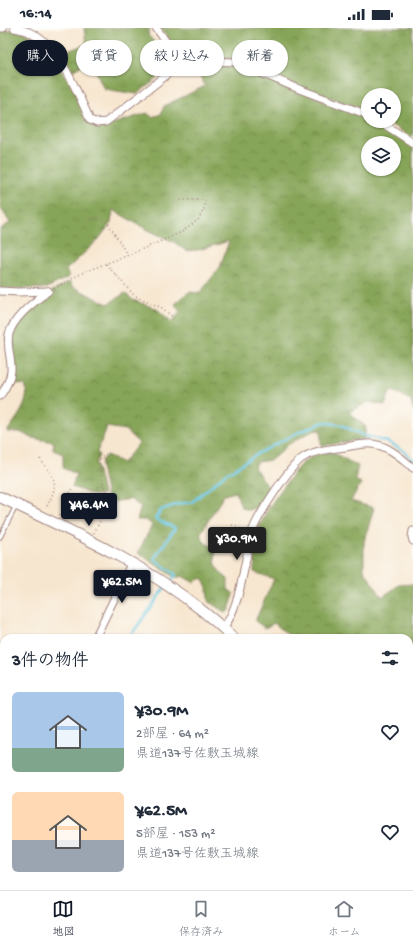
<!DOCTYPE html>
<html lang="ja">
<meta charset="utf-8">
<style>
:root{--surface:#fff;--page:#f2f2f3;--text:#1f2937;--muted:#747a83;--line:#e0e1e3;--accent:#111827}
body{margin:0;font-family:"Gochi Hand","Klee One",sans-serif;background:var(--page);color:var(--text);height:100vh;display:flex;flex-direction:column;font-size:15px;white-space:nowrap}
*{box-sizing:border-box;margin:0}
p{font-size:13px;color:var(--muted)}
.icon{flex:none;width:22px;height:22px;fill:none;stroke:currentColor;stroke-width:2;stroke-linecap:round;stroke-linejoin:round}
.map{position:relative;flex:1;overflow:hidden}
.details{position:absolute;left:0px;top:606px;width:413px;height:256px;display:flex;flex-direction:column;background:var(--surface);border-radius:12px 12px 0 0;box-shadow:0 1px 3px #0004}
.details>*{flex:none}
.hud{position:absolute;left:12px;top:12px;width:389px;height:36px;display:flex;gap:8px}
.controls{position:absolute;left:361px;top:60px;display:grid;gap:8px}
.controls a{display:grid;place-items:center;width:40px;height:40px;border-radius:50%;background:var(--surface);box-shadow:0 1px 3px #0004;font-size:20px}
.price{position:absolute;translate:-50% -34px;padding:0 9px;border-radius:4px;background:var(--accent);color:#fff;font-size:13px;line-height:26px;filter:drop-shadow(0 1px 2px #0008)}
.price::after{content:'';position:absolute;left:50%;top:24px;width:12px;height:9px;margin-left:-6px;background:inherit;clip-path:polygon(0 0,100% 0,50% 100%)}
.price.active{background:#222;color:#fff}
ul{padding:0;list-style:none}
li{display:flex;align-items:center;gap:12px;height:100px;padding:0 12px}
li span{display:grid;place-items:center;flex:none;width:112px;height:80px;border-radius:6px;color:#555}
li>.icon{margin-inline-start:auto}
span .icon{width:48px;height:48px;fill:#fffc;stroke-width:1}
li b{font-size:17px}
h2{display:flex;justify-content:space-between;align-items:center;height:48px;padding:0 12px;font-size:17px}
.tag{padding:0 14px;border-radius:18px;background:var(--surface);box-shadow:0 1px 3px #0004;font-size:14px;line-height:36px}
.tag.active{background:var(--accent);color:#fff}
.status{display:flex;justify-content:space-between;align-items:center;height:28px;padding:0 20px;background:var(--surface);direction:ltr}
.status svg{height:11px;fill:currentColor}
.tab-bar{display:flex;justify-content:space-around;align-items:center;height:56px;border-top:1px solid var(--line);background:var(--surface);font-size:11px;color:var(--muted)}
.tab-bar a{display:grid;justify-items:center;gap:2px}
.tab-bar .active{color:var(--accent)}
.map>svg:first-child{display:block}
.forest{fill:url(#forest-crowns);stroke:#686242;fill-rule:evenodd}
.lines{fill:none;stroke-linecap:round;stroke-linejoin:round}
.stream{stroke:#64c5e2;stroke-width:2.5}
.lane-casing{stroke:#a0827d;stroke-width:5.5}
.street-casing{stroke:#a0827d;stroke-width:9}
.secondary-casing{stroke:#a0827d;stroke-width:12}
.path{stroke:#a0827d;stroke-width:1.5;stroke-dasharray:1 3;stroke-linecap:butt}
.lane{stroke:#fff;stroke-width:3.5}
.street{stroke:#fff;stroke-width:7}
.secondary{stroke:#fff;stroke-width:10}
</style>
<div class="status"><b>16:14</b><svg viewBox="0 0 49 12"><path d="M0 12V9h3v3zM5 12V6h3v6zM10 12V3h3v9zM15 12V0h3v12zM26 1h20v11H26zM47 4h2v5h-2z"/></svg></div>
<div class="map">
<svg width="413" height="862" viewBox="0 0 413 862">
<defs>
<pattern id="forest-crowns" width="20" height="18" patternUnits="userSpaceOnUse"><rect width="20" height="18" fill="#87a558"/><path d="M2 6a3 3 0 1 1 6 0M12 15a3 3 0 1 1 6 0" fill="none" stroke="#708649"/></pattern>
</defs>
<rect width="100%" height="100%" fill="#fdfcf7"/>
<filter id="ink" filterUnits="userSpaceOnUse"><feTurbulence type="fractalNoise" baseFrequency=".025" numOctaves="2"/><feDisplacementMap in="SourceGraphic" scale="8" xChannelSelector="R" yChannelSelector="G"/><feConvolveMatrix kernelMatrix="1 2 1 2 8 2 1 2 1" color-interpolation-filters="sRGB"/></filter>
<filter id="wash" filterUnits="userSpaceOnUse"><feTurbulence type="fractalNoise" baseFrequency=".012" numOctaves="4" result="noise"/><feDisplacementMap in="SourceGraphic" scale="16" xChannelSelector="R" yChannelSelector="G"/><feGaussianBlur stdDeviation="0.9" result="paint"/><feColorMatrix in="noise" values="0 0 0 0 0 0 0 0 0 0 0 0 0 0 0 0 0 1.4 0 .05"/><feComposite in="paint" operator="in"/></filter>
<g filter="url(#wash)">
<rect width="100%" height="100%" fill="#f7e6cf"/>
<g class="forest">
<path d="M84 0H150L148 7 156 16 143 24 158 50 137 66 104 61 91 32 70 44 60 26 86 16Z"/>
<path d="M160 0H413V110L385 93H394V67H368V83L300 59 235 31 180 28 179 25Z"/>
<path d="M3 2H14L29 6 33 11 34 18 46 28 40 32 46 45 61 40 96 97 106 98 147 85 152 89 161 86 164 78 205 58 194 36 235 37 350 83 368 91V93C381 93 402 111 413 118V382L411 372 391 362 385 377 368 374 349 384 366 399 364 411 321 418V402L312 403 289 416 271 432 257 434 254 439 267 457 270 465 262 478 248 482 241 479 236 464 224 467 200 506 205 515 216 520C214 535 215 541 228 551V561L234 566 229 582 226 585 208 573 207 559 202 550 193 554 182 548 176 550 138 525 152 497 146 492H137L141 479 130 471 113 474 107 469 101 438 102 432 107 427 123 435 139 415 125 402 107 399 97 424 99 427 96 435 103 466 93 467 72 459 76 446 63 440V426L53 422 54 414 32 410 20 404H7C16 390 31 375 25 357L13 356 15 343 12 329V308L18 295 25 285 50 264 70 254 73 259 108 276 125 265 133 272 157 281 172 294 180 284 175 276 189 264 200 265 220 239 229 213 198 222 186 223 174 214 146 201 113 182 111 195 98 212 66 242 69 249 47 260 14 261 0 260V201L10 195 0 179V4ZM368 115H394V141H368Z"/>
<path d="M332 424 358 438 355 452 361 455 351 473 374 480 364 514V542L382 569 399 557 413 556V835L409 837V610H292L274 595 265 600 255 593 274 551 254 544 255 527 252 523C258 495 270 476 287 454 293 446 299 436 308 431 316 426 323 425 332 424Z"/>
</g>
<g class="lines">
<g class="stream">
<path d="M169 555 176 547 154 531 175 500 155 491 161 482 178 476 192 474 224 447 259 425 299 404 324 394 341 397 365 408 388 414 404 423 413 432"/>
<path d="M129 610 165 559"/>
<path d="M409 643 413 641"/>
<path d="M0 861 45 858"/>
</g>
</g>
</g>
<g filter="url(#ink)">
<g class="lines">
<defs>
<path id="lane" d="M0 509 16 478"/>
<g id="street">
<path d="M0 0H3"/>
<path d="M14 0C19 1 25 2 29 4 61 19 76 62 90 92L97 95 106 94 163 50 174 39 176 27 156 0"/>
<path d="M175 32 235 34 299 61 368 87"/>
<path d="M379 93 413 115"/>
<path d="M0 263 18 264 48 263"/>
<path d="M0 368C5 361 10 353 11 343 12 331 6 318 9 306 14 288 35 274 48 263"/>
<path d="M413 503 412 509 413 513"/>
<path d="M224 600C242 572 243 539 251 507 256 490 289 438 304 429 316 422 330 421 345 419 352 418 359 416 366 416 384 414 401 429 413 440"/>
<path d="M95 610 132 534"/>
<path d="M246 858 248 862"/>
</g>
<g id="secondary">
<path d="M0 469C69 502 139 533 199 580 211 590 223 599 233 610"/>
<path d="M395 858 397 862"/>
</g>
</defs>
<use href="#lane" class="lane-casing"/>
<use href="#street" class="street-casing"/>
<use href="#secondary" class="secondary-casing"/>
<g class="path">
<path d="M74 43 96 32"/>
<path d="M86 191 100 190 108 195 128 228"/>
<path d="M106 236 134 267 162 280 174 290"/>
<path d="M54 260 84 244 131 226 182 204 198 192 204 181 205 173 200 172H179"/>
<path d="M40 431C57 453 59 455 46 480"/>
<path d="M60 487 72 461"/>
<path d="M232 497 244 502"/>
<path d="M94 505 103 487 106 466 99 439 100 431 107 425"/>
<path d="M3 637 4 651"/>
<path d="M19 858V862"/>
<path d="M134 858 135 862"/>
</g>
<use href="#lane" class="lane"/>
<use href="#street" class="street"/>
<use href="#secondary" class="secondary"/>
</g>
</g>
</svg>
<div class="controls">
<a><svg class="icon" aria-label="locate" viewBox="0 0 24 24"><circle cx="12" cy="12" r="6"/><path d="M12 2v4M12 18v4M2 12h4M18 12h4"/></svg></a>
<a><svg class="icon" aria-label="layers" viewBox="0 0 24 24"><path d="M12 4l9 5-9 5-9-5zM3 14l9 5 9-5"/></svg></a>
</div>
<b class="price" style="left:89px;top:499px">¥46.4M</b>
<b class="price active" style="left:237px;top:533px">¥30.9M</b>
<b class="price" style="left:122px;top:576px">¥62.5M</b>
<div class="hud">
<a class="tag active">購入</a>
<a class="tag">賃貸</a>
<a class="tag">絞り込み</a>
<a class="tag">新着</a>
</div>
<section class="details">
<h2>3件の物件<svg class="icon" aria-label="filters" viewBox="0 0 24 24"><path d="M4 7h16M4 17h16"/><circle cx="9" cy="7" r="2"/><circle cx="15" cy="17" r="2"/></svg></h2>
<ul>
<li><span style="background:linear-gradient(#a9c7e8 70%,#7fa58c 0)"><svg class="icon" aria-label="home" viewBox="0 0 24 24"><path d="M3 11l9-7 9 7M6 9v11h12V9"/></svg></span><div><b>¥30.9M</b><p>2部屋 · 64 m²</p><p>県道137号佐敷玉城線</p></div><svg class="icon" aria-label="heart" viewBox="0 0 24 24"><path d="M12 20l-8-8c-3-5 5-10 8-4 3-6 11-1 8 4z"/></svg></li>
<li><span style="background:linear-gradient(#ffd9b3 60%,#9aa5b1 0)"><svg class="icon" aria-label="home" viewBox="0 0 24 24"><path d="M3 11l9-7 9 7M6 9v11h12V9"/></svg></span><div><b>¥62.5M</b><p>5部屋 · 153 m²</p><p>県道137号佐敷玉城線</p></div><svg class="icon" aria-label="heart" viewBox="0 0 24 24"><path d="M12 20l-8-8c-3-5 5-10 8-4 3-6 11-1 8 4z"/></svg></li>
</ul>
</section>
</div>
<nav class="tab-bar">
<a class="active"><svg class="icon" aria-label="map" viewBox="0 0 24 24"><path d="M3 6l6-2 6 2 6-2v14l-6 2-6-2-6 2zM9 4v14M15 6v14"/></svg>地図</a>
<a><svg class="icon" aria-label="saved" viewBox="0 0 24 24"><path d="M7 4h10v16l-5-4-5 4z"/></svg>保存済み</a>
<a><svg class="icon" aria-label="home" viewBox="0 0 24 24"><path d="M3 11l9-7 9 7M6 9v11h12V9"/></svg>ホーム</a>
</nav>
